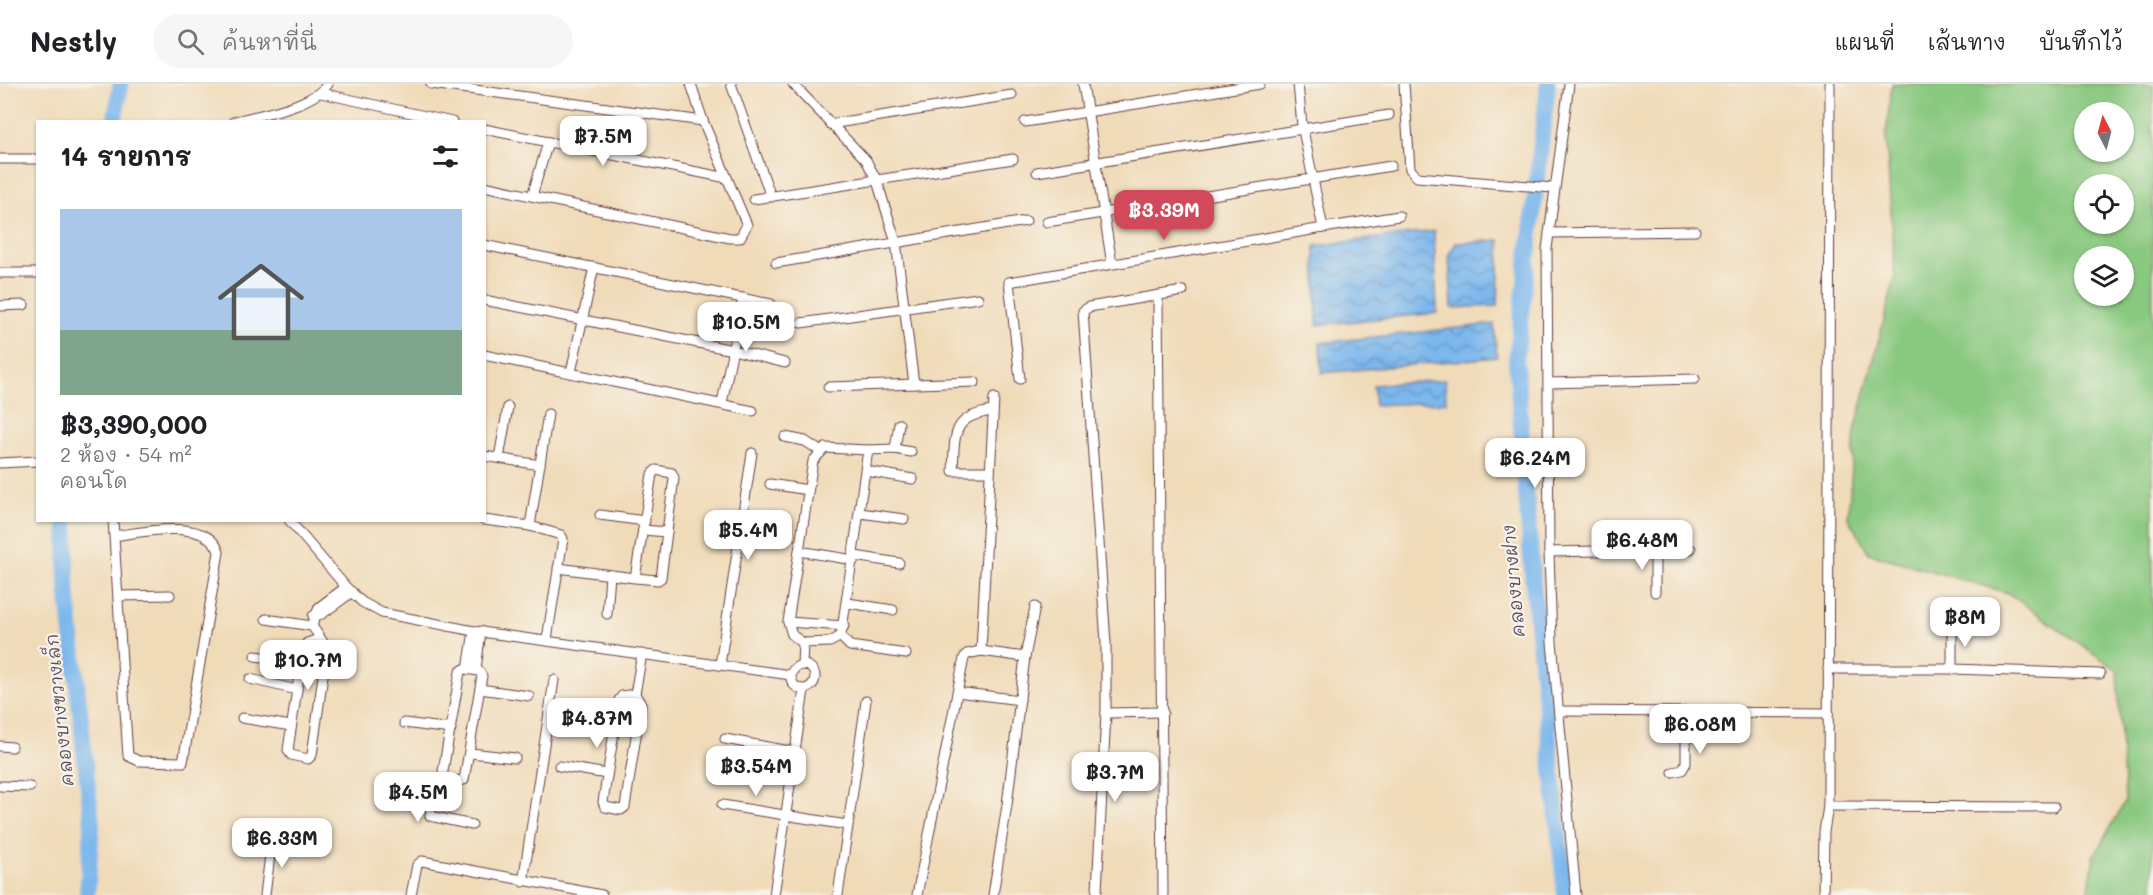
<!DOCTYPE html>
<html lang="th">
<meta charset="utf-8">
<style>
:root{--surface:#fff;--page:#f6f6f6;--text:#202124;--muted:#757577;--line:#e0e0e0;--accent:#d1495b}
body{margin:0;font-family:Mali,"Playpen Sans Thai",sans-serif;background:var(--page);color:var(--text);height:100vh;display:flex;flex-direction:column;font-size:22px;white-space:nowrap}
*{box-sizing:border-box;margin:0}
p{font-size:20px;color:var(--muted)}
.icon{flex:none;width:33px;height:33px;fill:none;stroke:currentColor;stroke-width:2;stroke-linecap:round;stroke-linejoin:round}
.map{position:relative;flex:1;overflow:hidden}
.details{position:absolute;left:36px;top:36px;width:450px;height:402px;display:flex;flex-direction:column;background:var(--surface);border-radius:0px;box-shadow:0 2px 4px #0004}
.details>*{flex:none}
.needle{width:39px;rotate:354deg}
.fabs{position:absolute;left:2074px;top:18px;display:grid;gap:12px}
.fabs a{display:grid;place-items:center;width:60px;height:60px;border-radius:50%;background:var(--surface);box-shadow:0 2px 4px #0004;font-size:30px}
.price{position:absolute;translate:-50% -51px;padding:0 14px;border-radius:12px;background:#fff;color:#222;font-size:20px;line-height:39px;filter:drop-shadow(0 2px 3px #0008)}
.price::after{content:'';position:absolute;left:50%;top:36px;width:18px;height:14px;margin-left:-9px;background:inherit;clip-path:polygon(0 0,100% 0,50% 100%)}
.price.active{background:var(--accent);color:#fff}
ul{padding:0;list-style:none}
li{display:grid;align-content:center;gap:12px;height:318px;padding:0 24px}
li span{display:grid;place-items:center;height:186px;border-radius:0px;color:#555}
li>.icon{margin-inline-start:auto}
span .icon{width:108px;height:108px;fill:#fffc;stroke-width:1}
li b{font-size:26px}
h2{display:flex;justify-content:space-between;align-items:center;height:72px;padding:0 24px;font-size:26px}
header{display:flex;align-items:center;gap:36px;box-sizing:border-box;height:84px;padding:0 30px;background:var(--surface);border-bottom:2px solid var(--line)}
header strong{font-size:28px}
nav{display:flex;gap:33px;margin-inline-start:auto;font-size:21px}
.search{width:420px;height:54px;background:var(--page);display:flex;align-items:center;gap:15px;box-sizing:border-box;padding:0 21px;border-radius:33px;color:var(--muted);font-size:22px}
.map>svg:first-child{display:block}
.green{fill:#88c87f;stroke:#697455;stroke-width:1.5;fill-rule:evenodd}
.water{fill:url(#water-waves);stroke:#626b8c;stroke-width:1.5}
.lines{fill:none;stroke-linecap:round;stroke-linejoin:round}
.river{stroke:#7bb7ed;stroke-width:16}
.street-casing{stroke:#633b40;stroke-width:11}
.street{stroke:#fff;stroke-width:9}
.labels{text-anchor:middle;stroke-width:4.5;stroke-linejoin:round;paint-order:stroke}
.water-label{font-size:18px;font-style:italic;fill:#594d65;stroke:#f7f3e8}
</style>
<header>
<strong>Nestly</strong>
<div class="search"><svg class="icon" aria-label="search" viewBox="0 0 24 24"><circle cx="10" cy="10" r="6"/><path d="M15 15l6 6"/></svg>ค้นหาที่นี่</div>
<nav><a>แผนที่</a><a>เส้นทาง</a><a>บันทึกไว้</a></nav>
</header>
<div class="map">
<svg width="2153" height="811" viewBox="0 0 2153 811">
<defs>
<pattern id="water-waves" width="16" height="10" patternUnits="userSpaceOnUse" patternTransform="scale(1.5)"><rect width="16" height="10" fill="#7bb7ed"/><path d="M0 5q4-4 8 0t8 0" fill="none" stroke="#6794c0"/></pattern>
</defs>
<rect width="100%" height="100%" fill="#f7f3e8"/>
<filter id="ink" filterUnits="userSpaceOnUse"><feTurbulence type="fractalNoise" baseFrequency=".0167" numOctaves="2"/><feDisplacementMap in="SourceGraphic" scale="12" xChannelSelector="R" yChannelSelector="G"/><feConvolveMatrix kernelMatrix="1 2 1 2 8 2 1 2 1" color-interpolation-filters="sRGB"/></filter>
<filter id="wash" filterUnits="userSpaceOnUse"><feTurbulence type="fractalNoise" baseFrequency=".008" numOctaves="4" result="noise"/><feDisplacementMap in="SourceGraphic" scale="24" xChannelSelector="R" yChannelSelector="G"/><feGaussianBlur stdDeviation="1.35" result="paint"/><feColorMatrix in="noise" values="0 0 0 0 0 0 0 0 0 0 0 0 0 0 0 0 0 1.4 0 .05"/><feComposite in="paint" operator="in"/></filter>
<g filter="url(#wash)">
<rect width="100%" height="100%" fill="#f0dbb9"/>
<path class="green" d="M1892 0H2153V811H2088L2094 772 2125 718 2117 586 2008 509 1869 469 1848 434 1855 347 1895 194 1886 52ZM2085 28H2124V68H2085ZM2085 100H2124V140H2085ZM2085 172H2124V212H2085Z"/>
<g class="water">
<path d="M1434 147 1437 229 1317 241 1315 162Z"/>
<path d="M1500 156 1498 222 1452 224 1449 170 1456 159Z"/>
<path d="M1494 240 1497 273 1322 289 1320 259Z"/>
<path d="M1445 296 1446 318 1375 321 1373 301Z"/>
</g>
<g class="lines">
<g class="river">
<path d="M1548 0 1516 277 1533 500 1565 811"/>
<path d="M114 38 121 0"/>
<path d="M66 436 67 504 92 741 87 811"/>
</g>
</g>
</g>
<g filter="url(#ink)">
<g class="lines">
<defs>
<g id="street">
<path d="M431 0 703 37 747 141 740 154H730L484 102"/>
<path d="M691 0 703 37"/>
<path d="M731 0 771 113"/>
<path d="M793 0 866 76 877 97 896 158 914 300"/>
<path d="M1083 0 1112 180"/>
<path d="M1404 0 1410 85 1417 93 1553 104"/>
<path d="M1569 0 1547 165 1549 468 1552 558 1576 811"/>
<path d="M321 9 452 38"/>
<path d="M233 38C260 30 311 23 328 0"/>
<path d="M1025 38 1260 0"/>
<path d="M830 40 1012 11"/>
<path d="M484 45 727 94"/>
<path d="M0 75H38"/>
<path d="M1037 88 1389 31"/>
<path d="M532 112 548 58"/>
<path d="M754 115 1013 75"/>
<path d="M1047 138 1391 82"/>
<path d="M1323 144 1399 132"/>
<path d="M1549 149 1695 147"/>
<path d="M484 161 771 220"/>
<path d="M776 179 1026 137"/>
<path d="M0 189H38"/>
<path d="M1158 213 1163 811"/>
<path d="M484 216 733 266 785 279"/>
<path d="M0 222 24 221"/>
<path d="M801 239 978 214"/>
<path d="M484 271 753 327"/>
<path d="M571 288 594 183"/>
<path d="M1020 295 1009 198 1323 144 1302 41 1298 0"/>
<path d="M1549 299 1695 295"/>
<path d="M828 303 975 298"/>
<path d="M722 319 743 214"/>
<path d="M785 353 805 357 820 367"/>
<path d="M895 365 899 340"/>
<path d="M868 366 895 365 911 368"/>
<path d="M484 372 540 381"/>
<path d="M499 374 508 323"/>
<path d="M0 379 38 377"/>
<path d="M866 387 913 395"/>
<path d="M990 387H953C955 351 951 332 993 327"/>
<path d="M770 400 808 406"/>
<path d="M860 429 904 435"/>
<path d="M600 431 645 437"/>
<path d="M113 436 114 452 126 642 128 672 139 677 183 678 219 468C208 433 141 448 114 452"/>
<path d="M289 436 346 503 362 518 382 529 474 547 791 591"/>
<path d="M484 436 530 442 561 451 563 455 547 555"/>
<path d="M530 442 548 330"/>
<path d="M643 446 667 448"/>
<path d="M1655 465V508"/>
<path d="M799 467 854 476"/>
<path d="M1549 468 1691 465"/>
<path d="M855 472 899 479"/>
<path d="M558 484 635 494 652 390 656 386 672 389 674 394 661 494 658 496 635 494"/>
<path d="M118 512 170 511"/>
<path d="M848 519 893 526"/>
<path d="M607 530 610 491"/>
<path d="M313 532 322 530 352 508"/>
<path d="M266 535 312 542 319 523 346 503"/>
<path d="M788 538 844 542"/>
<path d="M312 542 325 561 326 570 312 671 308 675 291 671 288 666 303 565 307 559 319 555"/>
<path d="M1952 543V585"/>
<path d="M841 553 850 562 906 570"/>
<path d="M981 567 994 314"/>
<path d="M255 572 300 578"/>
<circle cx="803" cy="593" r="12"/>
<path d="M720 581 752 369"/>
<path d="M802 581 803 559 792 551 788 538 813 377 825 364 868 366 841 552 830 558 803 559"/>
<path d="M464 585 479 587 482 592 464 696 446 698 442 693 460 588Z"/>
<path d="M468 585 474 547"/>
<path d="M476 585 481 547"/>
<path d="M1828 585H1952L2100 590"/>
<path d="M250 595 297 606"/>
<path d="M480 605 529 612"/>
<path d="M957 608 1020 616"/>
<path d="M635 610 641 620 625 723 621 726 605 723 603 718 619 616 622 612Z"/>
<path d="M635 610 642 570"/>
<path d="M1559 627 1828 629"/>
<path d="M1106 629 1163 628"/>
<path d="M242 634 291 642"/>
<path d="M404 639 451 645"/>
<path d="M725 655 795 668"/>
<path d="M0 662 12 663"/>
<path d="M471 669 515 674"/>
<path d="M559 682 607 690"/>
<path d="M1673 688 1682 686 1686 679V628"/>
<path d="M443 696 432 713 430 732 472 741"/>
<path d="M0 702 30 703"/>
<path d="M722 721 847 741"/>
<path d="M1828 722 2054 723"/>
<path d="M523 798 554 596"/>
<path d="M1097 807 1106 629V559L1083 227 1089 223 1183 207"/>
<path d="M265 811 272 755"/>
<path d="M411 811 417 781 422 777 602 811"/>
<path d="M774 811 804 606"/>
<path d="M838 811 866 617"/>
<path d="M917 811 964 574 967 570 981 567 1025 573"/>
<path d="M993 811 1007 721 1025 573 1035 523"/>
<path d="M1823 811 1824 748 1828 722 1830 0"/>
</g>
</defs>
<use href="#street" class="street-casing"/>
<use href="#street" class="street"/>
</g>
</g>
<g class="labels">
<g class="water-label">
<text transform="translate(1514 497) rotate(-95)" y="6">คลองบางฝาง</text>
<text transform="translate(60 626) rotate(-96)" y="6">คลองบางขวางเล็ก</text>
</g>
</g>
</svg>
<div class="fabs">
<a><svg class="needle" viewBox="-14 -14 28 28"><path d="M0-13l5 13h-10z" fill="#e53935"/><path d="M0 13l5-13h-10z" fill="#757577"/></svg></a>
<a><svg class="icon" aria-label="locate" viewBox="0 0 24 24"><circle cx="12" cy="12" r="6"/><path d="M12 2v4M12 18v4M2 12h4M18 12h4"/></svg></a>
<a><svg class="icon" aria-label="layers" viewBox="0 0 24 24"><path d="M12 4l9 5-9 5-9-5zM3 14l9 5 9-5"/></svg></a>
</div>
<b class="price" style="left:603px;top:83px">฿7.5M</b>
<b class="price active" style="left:1164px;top:157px">฿3.39M</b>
<b class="price" style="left:746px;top:269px">฿10.5M</b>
<b class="price" style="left:1535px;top:405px">฿6.24M</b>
<b class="price" style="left:748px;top:477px">฿5.4M</b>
<b class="price" style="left:1642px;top:487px">฿6.48M</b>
<b class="price" style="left:1965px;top:564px">฿8M</b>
<b class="price" style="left:308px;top:607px">฿10.7M</b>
<b class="price" style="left:597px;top:665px">฿4.87M</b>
<b class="price" style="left:1700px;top:671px">฿6.08M</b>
<b class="price" style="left:756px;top:713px">฿3.54M</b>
<b class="price" style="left:1115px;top:719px">฿3.7M</b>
<b class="price" style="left:418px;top:739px">฿4.5M</b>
<b class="price" style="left:282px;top:785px">฿6.33M</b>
<section class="details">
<h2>14 รายการ<svg class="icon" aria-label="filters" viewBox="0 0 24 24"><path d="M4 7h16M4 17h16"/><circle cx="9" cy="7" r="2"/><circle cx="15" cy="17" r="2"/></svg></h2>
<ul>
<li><span style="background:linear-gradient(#a9c7e8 65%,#7fa58c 0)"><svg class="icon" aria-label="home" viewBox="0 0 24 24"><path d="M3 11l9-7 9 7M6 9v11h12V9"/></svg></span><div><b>฿3,390,000</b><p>2 ห้อง · 54 m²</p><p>คอนโด</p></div></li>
</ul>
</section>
</div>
